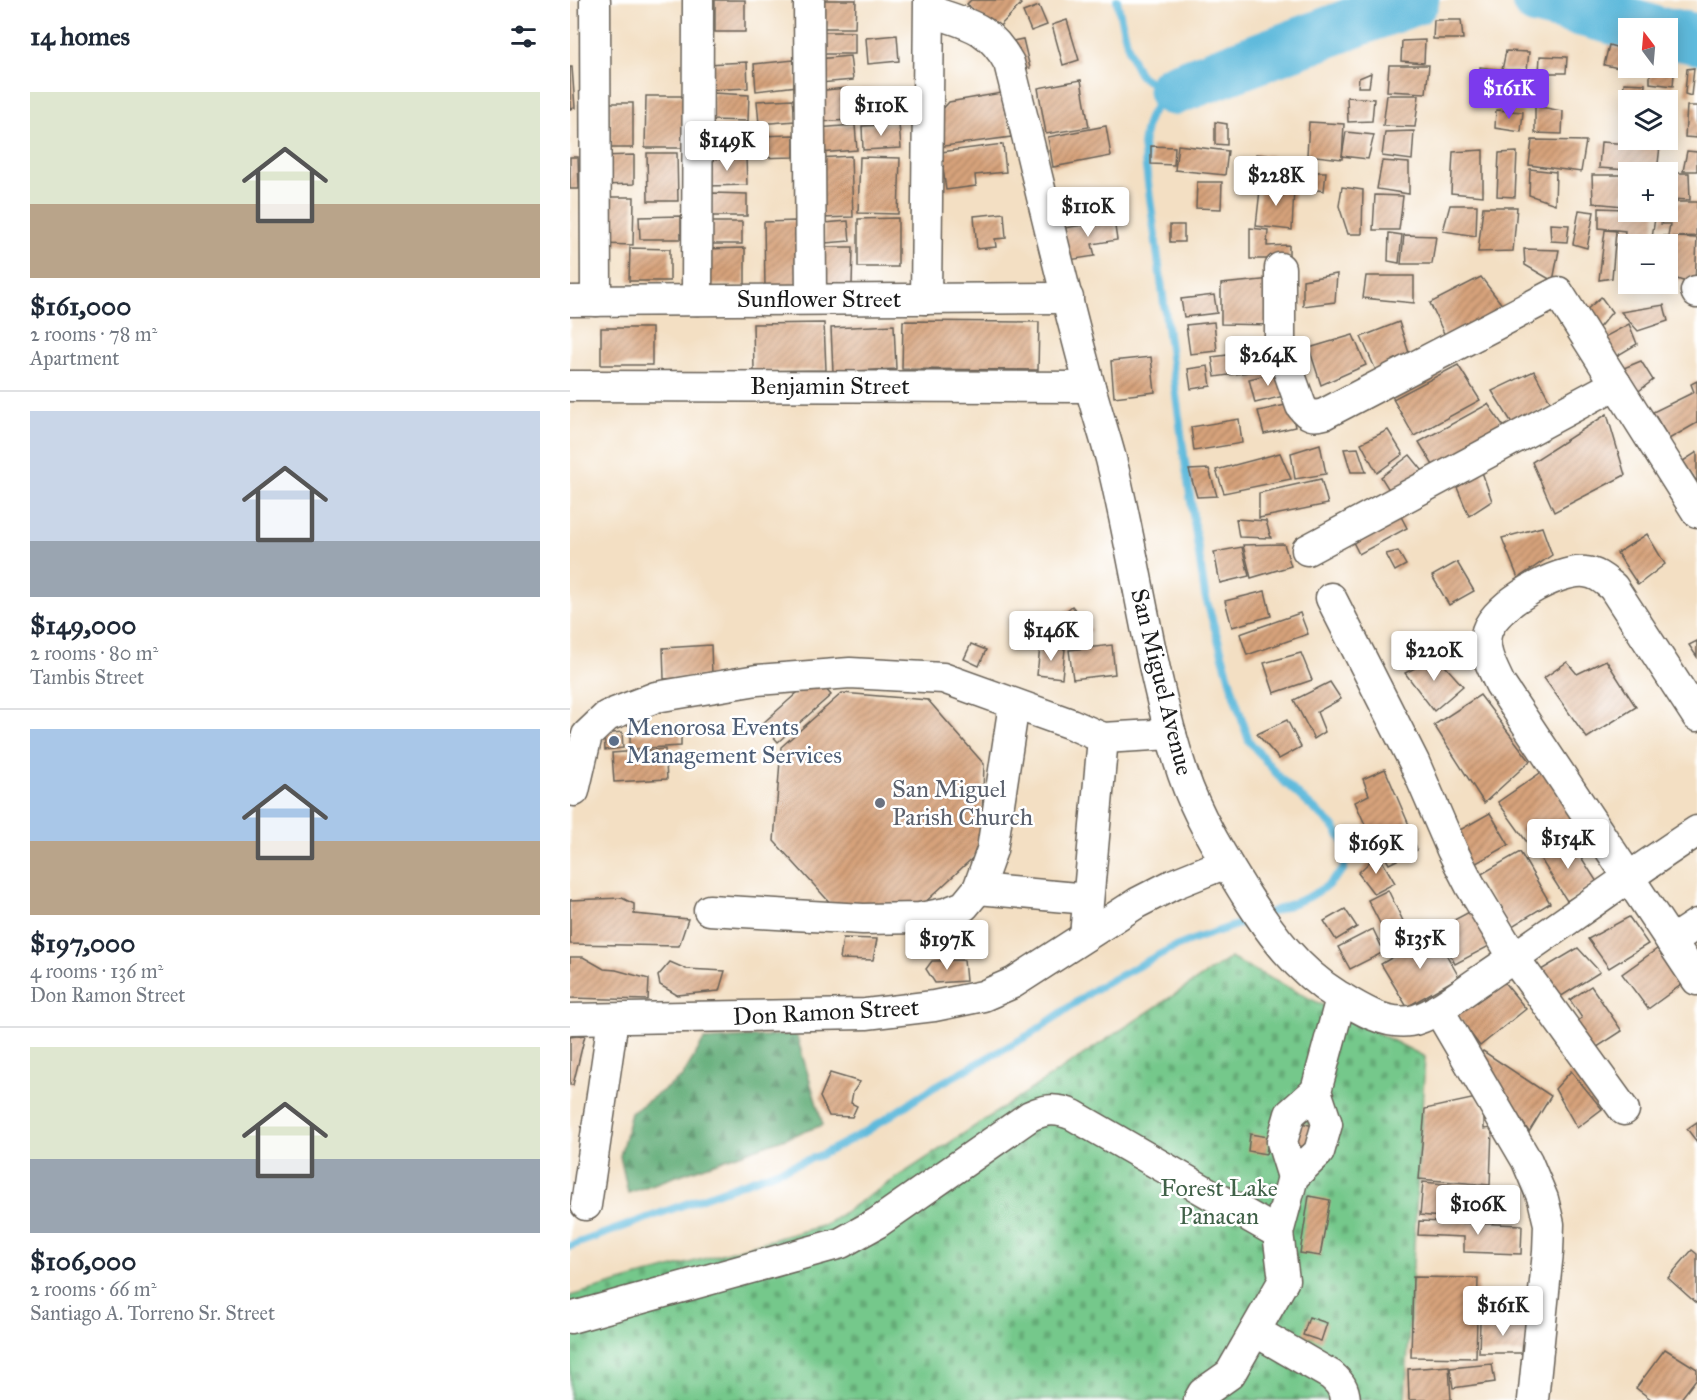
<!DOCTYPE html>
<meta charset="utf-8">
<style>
:root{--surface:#fff;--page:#f6f6f7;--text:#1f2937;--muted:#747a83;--line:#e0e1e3;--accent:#7c3aed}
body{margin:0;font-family:"IM FELL Great Primer",serif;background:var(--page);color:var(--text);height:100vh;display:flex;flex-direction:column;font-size:22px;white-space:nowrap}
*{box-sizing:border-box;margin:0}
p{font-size:20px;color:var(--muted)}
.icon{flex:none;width:33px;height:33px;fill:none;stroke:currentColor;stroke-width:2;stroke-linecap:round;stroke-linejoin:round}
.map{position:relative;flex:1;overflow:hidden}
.details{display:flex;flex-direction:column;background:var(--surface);width:570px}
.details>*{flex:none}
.needle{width:39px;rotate:344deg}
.controls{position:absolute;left:1048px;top:18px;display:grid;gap:12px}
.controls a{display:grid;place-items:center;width:60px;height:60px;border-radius:0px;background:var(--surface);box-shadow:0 3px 15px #0003;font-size:30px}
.price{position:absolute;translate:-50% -51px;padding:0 14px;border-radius:6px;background:#fff;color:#222;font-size:20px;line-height:39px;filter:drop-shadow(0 2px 3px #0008)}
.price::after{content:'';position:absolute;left:50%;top:36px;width:18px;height:14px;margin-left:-9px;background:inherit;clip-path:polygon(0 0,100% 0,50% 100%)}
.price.current{background:var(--accent);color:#fff}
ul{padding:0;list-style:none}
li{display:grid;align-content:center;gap:12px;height:318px;padding:0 30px}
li+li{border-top:2px solid var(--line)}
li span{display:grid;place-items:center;height:186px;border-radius:0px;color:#555}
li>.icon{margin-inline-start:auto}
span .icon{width:108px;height:108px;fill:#fffc;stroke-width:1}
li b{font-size:26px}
h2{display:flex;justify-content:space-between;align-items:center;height:72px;padding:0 30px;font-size:26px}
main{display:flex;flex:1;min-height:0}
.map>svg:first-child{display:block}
.forest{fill:url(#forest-firs);stroke:#3e644a;stroke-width:1.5}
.cemetery{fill:url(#cemetery-stones);stroke:#487254;stroke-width:1.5}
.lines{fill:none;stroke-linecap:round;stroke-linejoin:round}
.stream{stroke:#5ebadc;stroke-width:8}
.river{stroke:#5ebadc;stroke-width:51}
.building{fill:url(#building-hatch)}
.minor-casing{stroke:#676056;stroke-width:33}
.minor{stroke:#fff;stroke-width:30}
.service-dot{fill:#5c6f8a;stroke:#fff;stroke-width:2}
.worship-dot{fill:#6b7280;stroke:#fff;stroke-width:2}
.labels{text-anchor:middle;stroke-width:5;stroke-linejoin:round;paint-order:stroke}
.street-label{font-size:24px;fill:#1c1c1c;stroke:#fff}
.service-label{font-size:24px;fill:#4e5e75;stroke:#fff;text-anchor:start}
.worship-label{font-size:24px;fill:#5b616d;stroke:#fff;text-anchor:start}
.park-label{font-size:24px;fill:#406148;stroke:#fff}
</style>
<main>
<section class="details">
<h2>14 homes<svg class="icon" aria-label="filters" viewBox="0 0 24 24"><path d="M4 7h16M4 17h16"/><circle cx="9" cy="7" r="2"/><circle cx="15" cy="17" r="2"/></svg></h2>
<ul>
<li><span style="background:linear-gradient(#dfe7d0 60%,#b9a48a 0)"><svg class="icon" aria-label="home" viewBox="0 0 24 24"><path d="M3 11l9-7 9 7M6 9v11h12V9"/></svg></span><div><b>$161,000</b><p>2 rooms · 78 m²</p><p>Apartment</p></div></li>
<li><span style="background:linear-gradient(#c9d6e8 70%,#9aa5b1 0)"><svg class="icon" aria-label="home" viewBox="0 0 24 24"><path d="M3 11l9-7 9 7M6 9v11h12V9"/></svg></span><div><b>$149,000</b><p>2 rooms · 80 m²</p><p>Tambis Street</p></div></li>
<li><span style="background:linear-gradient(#a9c7e8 60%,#b9a48a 0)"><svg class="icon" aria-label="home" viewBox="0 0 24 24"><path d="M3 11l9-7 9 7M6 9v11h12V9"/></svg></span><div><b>$197,000</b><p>4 rooms · 136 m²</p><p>Don Ramon Street</p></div></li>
<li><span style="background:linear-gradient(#dfe7d0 60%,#9aa5b1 0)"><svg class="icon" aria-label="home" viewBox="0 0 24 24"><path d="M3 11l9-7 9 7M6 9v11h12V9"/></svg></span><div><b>$106,000</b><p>2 rooms · 66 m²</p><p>Santiago A. Torreno Sr. Street</p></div></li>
</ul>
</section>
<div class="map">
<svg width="1127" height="1400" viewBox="0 0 1127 1400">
<defs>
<pattern id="forest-firs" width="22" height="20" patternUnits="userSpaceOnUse" patternTransform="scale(1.5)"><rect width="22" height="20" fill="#60ac77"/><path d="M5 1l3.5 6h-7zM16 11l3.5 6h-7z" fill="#4e8b61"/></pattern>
<pattern id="cemetery-stones" width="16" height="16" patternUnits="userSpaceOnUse" patternTransform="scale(1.5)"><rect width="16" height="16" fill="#75c88b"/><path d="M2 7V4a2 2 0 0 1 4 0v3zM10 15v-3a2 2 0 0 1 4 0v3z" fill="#65ab77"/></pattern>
<pattern id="building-hatch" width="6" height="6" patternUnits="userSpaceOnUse" patternTransform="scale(1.5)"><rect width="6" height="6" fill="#d7a37b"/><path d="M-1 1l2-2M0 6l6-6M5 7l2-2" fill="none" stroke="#ae8464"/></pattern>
</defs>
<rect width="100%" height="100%" fill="#fff"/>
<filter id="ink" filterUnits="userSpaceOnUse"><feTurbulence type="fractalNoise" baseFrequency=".0167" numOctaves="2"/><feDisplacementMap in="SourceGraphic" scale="12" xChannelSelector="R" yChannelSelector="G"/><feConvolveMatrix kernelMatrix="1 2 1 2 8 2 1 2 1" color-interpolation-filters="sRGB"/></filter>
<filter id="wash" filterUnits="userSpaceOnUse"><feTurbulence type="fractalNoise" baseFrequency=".008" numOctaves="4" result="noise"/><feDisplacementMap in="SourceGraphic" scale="24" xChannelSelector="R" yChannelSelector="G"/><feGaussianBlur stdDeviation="1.35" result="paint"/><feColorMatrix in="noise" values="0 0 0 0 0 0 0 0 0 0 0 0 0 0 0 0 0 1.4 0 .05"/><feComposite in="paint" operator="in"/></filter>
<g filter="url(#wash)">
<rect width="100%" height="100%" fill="#f3dfc3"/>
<path class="forest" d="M226 1034 253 1125 58 1193 50 1156 61 1113 112 1077 134 1040Z"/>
<path class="cemetery" d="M660 958 855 1057 835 1400H0V1296L255 1225Z"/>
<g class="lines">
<g class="stream">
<path d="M547 0C550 16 561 67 572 77 581 84 593 86 603 90 580 111 577 114 573 145L614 455 635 595 665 698 679 741 711 779 763 826 773 841 778 854 773 870 757 886 739 897 696 914"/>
<path d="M0 1246 251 1155 297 1131 364 1087 461 1034 525 989 600 949 628 938 684 919"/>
</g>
<g class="river">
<path d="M967 0 1078 28"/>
<path d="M1098 33 1127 39"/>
<path d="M603 90 844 0"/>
</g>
</g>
<g id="blocks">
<g class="building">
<rect x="145" y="0" width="30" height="32"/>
<path d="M247 0H286L285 28H249Z"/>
<path d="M401 0H446L451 4 425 31 397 4Z"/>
<path d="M469 6 477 25 461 31 453 12Z"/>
<path d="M497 20 509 60 493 65 482 25Z"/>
<path d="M864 20H891L893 39H863Z"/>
<rect x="246" y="32" width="39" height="22"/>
<path d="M327 35 329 61 298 64 296 38Z"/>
<path d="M453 39 460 68 445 71 438 42Z"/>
<path d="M855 40 854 63 831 61 832 41Z"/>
<path d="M1039 45 1059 51V68H1070L1069 72 1034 65Z"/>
<path d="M936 51 959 52 957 70H932Z"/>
<path d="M280 56 283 80 250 83 247 59Z"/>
<path d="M970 56 997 57 996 73H969Z"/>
<path d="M224 60 227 86 186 91 184 64Z"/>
<path d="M177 62 178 88 137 90 136 64Z"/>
<path d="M1098 62H1105L1103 86 1080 83V68H1098Z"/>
<path d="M819 65H859L856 93 817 91Z"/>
<path d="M0 67H2L5 108 0 109Z"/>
<path d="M910 67 932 70 931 84 947 88V101L909 96Z"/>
<path d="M1124 68 1121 96 1115 94 1117 69Z"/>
<path d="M801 73 799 87H788L789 78Z"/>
<path d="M511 80 519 127 476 134 468 88Z"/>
<path d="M1054 83 1075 84 1074 100H1059V106H1052Z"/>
<path d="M276 88 279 120 249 122 246 91Z"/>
<path d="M290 89 321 90V116L290 115Z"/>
<path d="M143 93 179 95 178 121 142 120Z"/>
<path d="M431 93 441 137 367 147 364 119 379 102Z"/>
<path d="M817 95H849L845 127 813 126Z"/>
<path d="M76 96H116L115 148H75Z"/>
<path d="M777 97 804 99 802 121 778 122Z"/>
<path d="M223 99 225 121 189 124 187 101Z"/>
<path d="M40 103H63V148H41Z"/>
<path d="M965 106 993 111 992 134 965 133Z"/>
<path d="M1117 106H1127V138L1115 137Z"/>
<path d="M926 110 953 112 951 132 925 128Z"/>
<path d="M645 122 657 124V145L645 144Z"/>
<path d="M739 122 774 124 772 159 737 155Z"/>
<path d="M329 124 331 148 293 150 292 126Z"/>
<path d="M285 125 287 150 249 153 247 128Z"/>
<rect x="135" y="126" width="43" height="25"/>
<path d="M536 126 541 156 483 167 478 137Z"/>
<path d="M844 131 842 160 812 156 815 132Z"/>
<path d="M776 132 804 135 798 159 772 156Z"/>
<path d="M224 135V157L181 158V136Z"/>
<path d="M962 140 1016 141 1011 172 959 165Z"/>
<path d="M1031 142 1090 146 1087 172 1029 168Z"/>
<path d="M433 144 436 172 405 175 406 186 376 190 371 152Z"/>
<path d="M608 145 658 151 655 175 605 170Z"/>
<path d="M581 146 605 147 604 165 581 164Z"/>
<path d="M913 150V196L881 193 883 152Z"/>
<path d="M1117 151 1127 152V171H1113Z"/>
<path d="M947 152 945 197 927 196 929 153Z"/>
<path d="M77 153H107L108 201H78Z"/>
<path d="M686 154 712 157 710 179 685 177Z"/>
<path d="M64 155V184L30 185 29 156Z"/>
<path d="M281 156 283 217 251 218 247 158Z"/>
<path d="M0 157H8L9 189H0Z"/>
<path d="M290 157 330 158 328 214 288 213Z"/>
<path d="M176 158 177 185 138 186 137 159Z"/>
<path d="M812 161 839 163V194L807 189Z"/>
<path d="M960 169 986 172 985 204 959 195Z"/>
<path d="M742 172H756L754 191 740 189Z"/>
<path d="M1100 173H1119L1120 200 1099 199Z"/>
<path d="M1022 175H1055L1053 206 1023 203Z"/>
<path d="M691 181 724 188 722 230 686 226Z"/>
<path d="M627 182H652L651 209 626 208Z"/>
<path d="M772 187 793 190 792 234H778L769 206Z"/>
<path d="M549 191 553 209 501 220 496 202Z"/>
<path d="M1058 192 1059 212H1086L1081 244H1059V267H1051L1055 231 1029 228V208L1055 209Z"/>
<path d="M142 193 177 194V216H142Z"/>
<path d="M805 195 833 196 829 230H803Z"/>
<path d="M33 197H64L63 245 32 244Z"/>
<path d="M1098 202H1127L1126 236 1103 237 1127 238 1125 285 1098 276V244H1093V236H1098L1100 224H1091L1093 212H1098Z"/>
<path d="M880 205H907L906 236 873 231Z"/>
<path d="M913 207H947L943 251 908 252Z"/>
<path d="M1009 210 1024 212 1017 248 1003 244Z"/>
<path d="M434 213 436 238 425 239 426 247 407 249 404 216Z"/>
<path d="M111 216V239H70L69 217Z"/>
<path d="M328 218V267H288V219Z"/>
<path d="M544 220 547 240 522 244 525 256 499 260 494 228Z"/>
<path d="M227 221 229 288 195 289 194 222Z"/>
<path d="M278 221 280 241 255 243 254 223Z"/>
<rect x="132" y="222" width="40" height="22"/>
<path d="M980 224 999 225 997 242 981 241Z"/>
<rect x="600" y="225" width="14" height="17"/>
<path d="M680 228 698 230 697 246 719 245V259H680Z"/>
<path d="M1035 230 1046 231 1042 278 1029 280Z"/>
<path d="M819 233 832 235 829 263 818 261Z"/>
<path d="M834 235 866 236 862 264H831Z"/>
<path d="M247 247H283L282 285H246Z"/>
<path d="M60 248 100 249V281H59Z"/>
<path d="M175 248V285H137L136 249Z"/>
<path d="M954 249 989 250 983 281 955 265Z"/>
<path d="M767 274 765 302 733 306V280Z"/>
<path d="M796 276H844V303L793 298Z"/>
<path d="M911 277 936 310 877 340 860 303Z"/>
<path d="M702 279V325L651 324V284Z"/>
<path d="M644 295 647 313 614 317 611 299Z"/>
<path d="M1031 297 1042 312 1021 337 1006 319Z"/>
<path d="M1094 305 1098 321 1068 331 1051 312Z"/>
<path d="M333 321 469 322 468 370 332 369Z"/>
<path d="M644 322 647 351 620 354 616 325Z"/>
<path d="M829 322 840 356 808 375 791 337Z"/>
<path d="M254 323 256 370 184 371 183 324Z"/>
<path d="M1059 324 1067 344 1035 363 1023 343Z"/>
<path d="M324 325 326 369 263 372 261 328Z"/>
<rect x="31" y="328" width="51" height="37"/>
<path d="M783 335 796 365 751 385 739 348Z"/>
<path d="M705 349 707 368 645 377 642 357Z"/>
<path d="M581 357 585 392 544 397 541 361Z"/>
<path d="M1071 361 1083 380 1061 397 1044 372Z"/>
<path d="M888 365 910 400 844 436 823 399Z"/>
<path d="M638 366 641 386 621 389 618 369Z"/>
<path d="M712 371 718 395 685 403 679 379Z"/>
<path d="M964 371 982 405 942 423 922 391Z"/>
<path d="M1127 381V423L1099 439 1083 412 1124 392 1121 384Z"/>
<path d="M720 404 725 427 694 434 688 411Z"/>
<path d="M918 404 935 428 864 467 849 442Z"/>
<path d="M1037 414 1055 475 984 512 962 462Z"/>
<path d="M669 419 672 443 624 451 621 427Z"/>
<path d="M818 430 833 454 807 473 791 443Z"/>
<path d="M750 444 756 474 725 479 721 453Z"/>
<path d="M788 448 796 472H781L774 449Z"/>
<path d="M1127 452V482L1113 461Z"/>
<path d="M710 453 721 479 654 493 646 470Z"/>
<path d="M840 455 853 471 821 493 811 477Z"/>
<path d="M639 469 647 496 627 497 619 470Z"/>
<path d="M911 469 922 501 899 516 883 478Z"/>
<path d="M751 479 758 504 689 518V493Z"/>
<path d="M826 507 837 528 789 554 778 532Z"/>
<path d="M666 519 696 521 701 538 669 537Z"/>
<path d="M972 527 982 555 948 578 932 538Z"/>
<path d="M1077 534 1095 564 1068 585 1047 553Z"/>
<path d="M714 544 721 566 681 578 673 545Z"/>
<path d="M672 547 679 576 650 583 644 552Z"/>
<path d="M828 551 836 565 825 571 816 554Z"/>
<path d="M887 562 904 591 879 605 862 576Z"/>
<path d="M695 591 701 616 662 627 655 601Z"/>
<path d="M502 606 522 630 505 643 486 619Z"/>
<path d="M730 613 738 634 677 655 670 634Z"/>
<path d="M1127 641V657L1119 645Z"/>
<path d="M401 644 416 650 409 666 394 659Z"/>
<path d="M141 645 142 676 94 679 93 648Z"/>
<path d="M542 645 545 674 503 679 499 650Z"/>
<path d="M470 647 495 649 492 678 467 675Z"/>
<path d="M731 653 742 680 704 693 694 663Z"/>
<path d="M867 657 893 686 864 711 835 673Z"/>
<path d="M1036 660 1066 707 1017 738 974 678 997 662 1007 674Z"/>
<path d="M245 677 261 695 208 742 192 724Z"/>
<path d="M760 682 771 699 747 712 755 732 744 739 724 700Z"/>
<path d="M272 693 358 700 414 764 411 850 348 909 263 906 204 841 211 747Z"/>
<path d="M910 695 960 761 914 803 864 725Z"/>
<path d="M717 720 731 747 709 759 687 734Z"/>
<path d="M52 732 53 748 35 750 34 734Z"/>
<path d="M111 732V746L60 749V734Z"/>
<path d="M95 749 97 779 44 782 42 753Z"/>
<path d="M815 769 839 825 802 840 785 802 799 795 793 779Z"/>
<path d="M973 771 1007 820 964 852 928 802Z"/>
<path d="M920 813 939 845 899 867 881 835Z"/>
<path d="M841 831 847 850 819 864 810 849Z"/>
<path d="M1000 840 1027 882 997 901 970 858Z"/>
<path d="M950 852 980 903 939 928 908 876Z"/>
<path d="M808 854 825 883 804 894 788 873Z"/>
<path d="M818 890 833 921 814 931 798 900Z"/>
<path d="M52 898 64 904V914L118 919 109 946 0 944V900Z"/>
<path d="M775 909 787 927 766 940 754 921Z"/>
<path d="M905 909 923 944 885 964 867 929Z"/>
<path d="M1059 917 1078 944 1039 968 1018 939Z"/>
<path d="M803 929 814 952 780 969 768 947Z"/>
<path d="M864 933 889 977 837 1007 811 964Z"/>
<path d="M273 938 307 939 303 960 270 959Z"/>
<path d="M1008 948 1030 972 990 997 971 970Z"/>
<path d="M1087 949 1115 982 1078 1009 1052 974Z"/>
<path d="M0 957H13L34 969 46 970 79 979 78 1000 0 998Z"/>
<path d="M394 960 396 981 365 983 356 969 362 961Z"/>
<path d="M100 962 116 969 155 971 149 991 107 995 90 985 88 976Z"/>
<path d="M933 981 956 1009 910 1046 885 1013Z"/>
<path d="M1021 986 1052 1031 1018 1053 1000 1026 1012 1018 1000 1000Z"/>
<path d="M15 1035 3 1085H0V1037Z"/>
<path d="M913 1051 981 1096 959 1132 909 1056Z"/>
<path d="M1001 1071 1032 1109 1007 1128 985 1089Z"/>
<path d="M260 1073 290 1082 283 1092 281 1103 287 1106 282 1117 259 1116 250 1097Z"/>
<path d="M906 1098 914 1111V1129L922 1128 920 1185 849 1179 855 1109Z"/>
<path d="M728 1122 747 1127 741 1149 722 1144Z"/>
<path d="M1127 1122V1142L1117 1129Z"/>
<path d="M680 1134 699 1137 696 1154 678 1151Z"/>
<path d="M853 1182 928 1189 924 1222 850 1215Z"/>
<path d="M739 1196 760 1200 750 1256 730 1253Z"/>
<path d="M849 1221 952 1225 951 1254 894 1252V1237L848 1235Z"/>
<path d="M1122 1250 1127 1254V1304L1098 1278Z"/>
<path d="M843 1277 908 1278 906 1358 841 1357Z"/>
<path d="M739 1317 757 1323 751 1341 733 1335Z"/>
<path d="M910 1321H957L956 1353H909Z"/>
<path d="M1095 1349 1127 1369V1378L1110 1400H1082L1066 1388Z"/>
<path d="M922 1364 925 1382 883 1388 880 1368Z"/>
<path d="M879 1366 881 1400H839L838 1369Z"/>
</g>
</g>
</g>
<g filter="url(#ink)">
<use href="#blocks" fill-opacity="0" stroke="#676056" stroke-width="1.5"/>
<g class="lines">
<defs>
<g id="minor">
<path d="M25 0 26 301"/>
<path d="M239 0 241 299"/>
<path d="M360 11C397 24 419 26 439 63 466 169 490 277 519 383 526 409 534 433 541 459 567 563 579 672 613 774 628 818 652 856 676 895 701 934 727 970 767 995 788 1008 814 1025 840 1021 864 1017 893 991 914 978 985 930 1055 878 1127 831"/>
<path d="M710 268V347L731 406C738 416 743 417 754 414L988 292 1127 512"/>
<path d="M1126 291 1127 293"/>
<path d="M356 299 359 0"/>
<path d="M127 300 128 0"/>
<path d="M0 301 498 298"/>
<path d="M0 386 520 387"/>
<path d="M737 550 1046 384"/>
<path d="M761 598 844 762 882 850 900 885 944 958 1054 1110"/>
<path d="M1127 716 1043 587C1034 580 1027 573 1015 572 988 569 926 604 917 631 911 648 923 669 930 684L1127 980"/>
<path d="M4 791 17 735 37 716 86 697 187 680 280 673 373 678 501 724 533 738 601 734"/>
<path d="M408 889 518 899"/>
<path d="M139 910 293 919 350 918 376 913 394 906 408 889 422 850 444 704"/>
<path d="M515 936 533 738"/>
<path d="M1101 941 1127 924"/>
<path d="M868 1009 957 1161 973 1199 979 1224 978 1252 963 1400"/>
<path d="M0 1019 296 1014 364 1006 413 996 443 983 567 903 604 884 656 863"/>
<path d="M723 1177 712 1142 720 1114 746 1091"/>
<path d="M16 1205 43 1019"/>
<path d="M0 1318 271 1243 307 1223 460 1116C475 1109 487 1108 503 1115L708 1233"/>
<path d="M685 1331 761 1375C770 1383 774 1388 775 1400"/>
<path d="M629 1400 633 1393 660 1374 714 1280 708 1233 723 1177 749 1152 757 1124 746 1091 771 998"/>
</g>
</defs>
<use href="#minor" class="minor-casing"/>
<use href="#minor" class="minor"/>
</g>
</g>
<circle class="service-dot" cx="44" cy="741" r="6"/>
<circle class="worship-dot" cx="310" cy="803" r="6"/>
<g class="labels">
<g class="street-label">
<text x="249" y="307">Sunflower Street</text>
<text x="260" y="394">Benjamin Street</text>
<text transform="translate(592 682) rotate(76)" y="8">San Miguel Avenue</text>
<text transform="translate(256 1012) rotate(-3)" y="8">Don Ramon Street</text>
</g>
<g class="service-label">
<text x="56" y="735">Menorosa Events<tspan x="56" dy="28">Management Services</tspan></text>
</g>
<g class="worship-label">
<text x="322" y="797">San Miguel<tspan x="322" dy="28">Parish Church</tspan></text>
</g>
<g class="park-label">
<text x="649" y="1196">Forest Lake<tspan x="649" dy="28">Panacan</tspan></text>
</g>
</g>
</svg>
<div class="controls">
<a><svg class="needle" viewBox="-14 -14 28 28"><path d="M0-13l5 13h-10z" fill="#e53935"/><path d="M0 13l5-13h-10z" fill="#747a83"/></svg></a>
<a><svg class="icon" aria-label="layers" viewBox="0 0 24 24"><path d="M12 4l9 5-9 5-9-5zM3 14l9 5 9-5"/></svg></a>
<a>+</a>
<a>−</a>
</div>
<b class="price current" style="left:939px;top:120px">$161K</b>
<b class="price" style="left:311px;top:137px">$110K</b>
<b class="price" style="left:157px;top:172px">$149K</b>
<b class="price" style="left:706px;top:207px">$228K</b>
<b class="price" style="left:518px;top:238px">$110K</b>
<b class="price" style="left:698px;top:387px">$264K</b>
<b class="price" style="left:481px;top:662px">$146K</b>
<b class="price" style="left:864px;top:682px">$220K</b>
<b class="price" style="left:998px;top:870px">$154K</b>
<b class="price" style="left:806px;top:875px">$169K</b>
<b class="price" style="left:850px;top:970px">$135K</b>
<b class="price" style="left:377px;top:971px">$197K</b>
<b class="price" style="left:908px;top:1236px">$106K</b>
<b class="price" style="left:933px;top:1337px">$161K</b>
</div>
</main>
